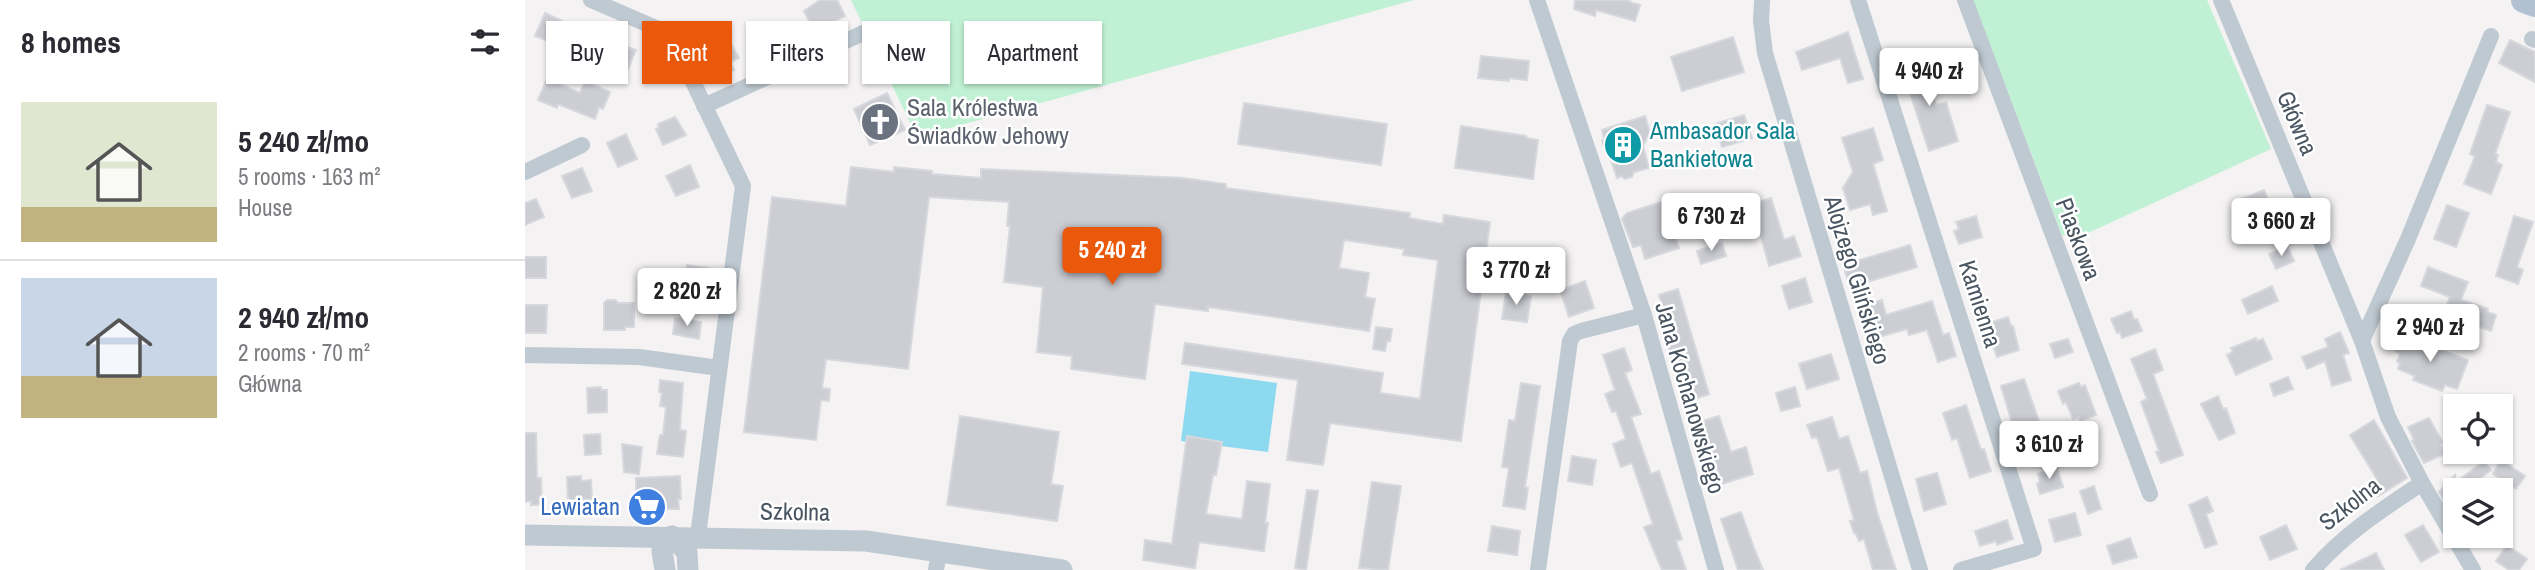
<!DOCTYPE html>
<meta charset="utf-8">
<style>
:root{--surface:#fff;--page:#f2f2f3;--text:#2b2b33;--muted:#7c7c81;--line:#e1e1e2;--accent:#ea580c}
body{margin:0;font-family:"Archivo Narrow",sans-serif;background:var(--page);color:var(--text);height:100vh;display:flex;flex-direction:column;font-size:26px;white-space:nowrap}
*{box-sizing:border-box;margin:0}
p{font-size:23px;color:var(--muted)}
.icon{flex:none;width:38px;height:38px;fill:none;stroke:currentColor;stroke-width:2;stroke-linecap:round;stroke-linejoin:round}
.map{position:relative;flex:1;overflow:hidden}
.sheet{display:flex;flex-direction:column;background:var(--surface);width:525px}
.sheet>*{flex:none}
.top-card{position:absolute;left:21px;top:21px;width:665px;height:63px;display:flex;gap:14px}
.fabs{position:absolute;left:1918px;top:394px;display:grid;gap:14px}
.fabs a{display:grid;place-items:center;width:70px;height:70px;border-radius:0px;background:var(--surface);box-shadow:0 2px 5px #0004;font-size:35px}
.price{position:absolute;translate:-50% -60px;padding:0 16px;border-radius:7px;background:#fff;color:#222;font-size:23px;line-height:46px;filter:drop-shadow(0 2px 4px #0008)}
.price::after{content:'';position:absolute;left:50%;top:42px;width:21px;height:16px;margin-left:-10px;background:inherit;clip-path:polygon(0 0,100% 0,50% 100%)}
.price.active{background:var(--accent);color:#fff}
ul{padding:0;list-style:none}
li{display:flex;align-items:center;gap:21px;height:175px;padding:0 21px}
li+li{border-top:2px solid var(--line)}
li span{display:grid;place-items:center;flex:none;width:196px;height:140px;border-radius:0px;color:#555}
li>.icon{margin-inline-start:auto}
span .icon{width:84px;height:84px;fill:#fffc;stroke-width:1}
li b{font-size:30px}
h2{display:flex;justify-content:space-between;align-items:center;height:84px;padding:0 21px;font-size:30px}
.pill{padding:0 24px;border-radius:0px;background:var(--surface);box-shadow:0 2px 5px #0004;font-size:24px;line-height:63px}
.pill.active{background:var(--accent);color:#fff}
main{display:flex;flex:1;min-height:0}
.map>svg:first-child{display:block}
.green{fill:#c0f1d4}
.water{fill:#8dd9ef}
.building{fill:#ccced4;stroke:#d6d8dd;stroke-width:2}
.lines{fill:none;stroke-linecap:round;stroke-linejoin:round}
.minor{stroke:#bfc9d1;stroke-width:16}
.tertiary{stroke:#bfc9d1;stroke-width:21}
.primary{stroke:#b1c1d1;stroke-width:26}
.labels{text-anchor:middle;stroke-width:5;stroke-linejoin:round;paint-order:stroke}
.worship-label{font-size:24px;fill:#5b616d;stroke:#fff;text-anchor:start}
.street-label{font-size:24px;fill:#495560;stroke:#fff}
.culture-label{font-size:24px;fill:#0d838f;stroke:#fff;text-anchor:start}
.shop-label{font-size:24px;fill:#366cbe;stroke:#fff;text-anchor:end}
</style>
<main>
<section class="sheet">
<h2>8 homes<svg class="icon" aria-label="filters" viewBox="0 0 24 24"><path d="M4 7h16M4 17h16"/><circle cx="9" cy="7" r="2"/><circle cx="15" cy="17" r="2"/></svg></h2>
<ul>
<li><span style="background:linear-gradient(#dfe7d0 75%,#c2b280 0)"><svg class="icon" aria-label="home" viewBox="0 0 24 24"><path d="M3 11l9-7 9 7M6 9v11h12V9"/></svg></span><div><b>5 240 zł/mo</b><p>5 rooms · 163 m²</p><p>House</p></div></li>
<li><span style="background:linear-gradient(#c9d6e8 70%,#c2b280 0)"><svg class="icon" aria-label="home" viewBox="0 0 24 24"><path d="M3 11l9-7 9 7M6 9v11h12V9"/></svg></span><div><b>2 940 zł/mo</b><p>2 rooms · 70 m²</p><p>Główna</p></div></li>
</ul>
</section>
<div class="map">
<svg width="2010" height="570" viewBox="0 0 2010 570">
<rect width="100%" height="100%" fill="#f4f2f2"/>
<g class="green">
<path d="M326 0H889L392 137Z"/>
<path d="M1448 0H1682L1746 149 1550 239 1537 235Z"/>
</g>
<path class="water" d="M665 371 752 383 743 452 656 441Z"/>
<g class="building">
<path d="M295 0H312L320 16 289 31 279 11Z"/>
<path d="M1050 0H1105L1104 2 1115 5 1110 21 1071 10 1070 16 1049 9Z"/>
<path d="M20 13 64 34 111 50 101 73 67 59 66 62 43 53 44 49 10 36Z"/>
<path d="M1323 32 1338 79 1323 83 1315 58 1277 70 1271 52Z"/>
<path d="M1208 37 1219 72 1157 91 1146 57Z"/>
<path d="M1985 40 2010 52V82L1974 63Z"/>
<path d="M206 44 214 58 205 62 209 70 196 76 185 54Z"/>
<path d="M956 56 1004 61 1002 80 984 78V81L953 78Z"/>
<path d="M1396 60 1411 105 1421 102 1433 141 1404 151 1376 66Z"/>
<path d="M22 79 55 93 60 81 85 92 78 109 74 107 70 119 33 104 32 108 13 100Z"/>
<path d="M362 93 380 130 345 145 329 109Z"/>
<path d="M719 103 862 124 856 165 713 144Z"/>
<path d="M1962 105 1985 112 1970 154 1973 155 1971 162 1977 165 1966 194 1939 184 1950 156 1945 154Z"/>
<path d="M1219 115 1227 138 1197 147 1190 124Z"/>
<path d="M1120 116 1125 133 1118 146 1124 168 1109 172 1107 177 1100 179 1096 176 1092 178 1083 151 1080 149 1077 141 1079 138 1077 130Z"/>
<path d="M150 117 161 135 138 145 131 129 134 128 133 124Z"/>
<path d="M936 126 1001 136V138L1013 140 1008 179 930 168Z"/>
<path d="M1348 128 1358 160 1348 164 1362 211 1348 215 1345 204 1325 210 1318 188 1328 172 1317 138Z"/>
<path d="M101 134 112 159 93 167 82 143Z"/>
<path d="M165 165 174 187 151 196 141 176Z"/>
<path d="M326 167 369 172V167L407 171V174L456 178V169L658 178 701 184V188L885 213 884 218 918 224 919 215 965 222 936 441 805 423 798 465 762 460 773 380 657 364 660 343 776 360 858 373 855 393 895 399 913 260 878 255 879 249 819 240 814 268 844 273 840 297 850 299 844 331 683 307V311L630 304 620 379 546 369 547 356 512 352 518 287 479 282 485 226H482L484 202 404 197 383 369 301 359 297 388 305 389 304 401 296 400 291 440 219 432 247 197 321 206Z"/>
<path d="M57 168 67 191 47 198 37 176Z"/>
<path d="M1739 190 1750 217 1740 222 1744 232 1728 240 1716 212 1721 209 1717 199Z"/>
<path d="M1152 197 1155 208 1162 206 1166 216 1159 219 1161 223 1147 228 1154 248 1120 259 1116 245 1108 247 1097 219 1102 213Z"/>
<path d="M1246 198 1259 240 1269 236 1276 256 1244 266 1227 204Z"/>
<path d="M11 199 19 217 0 225V203Z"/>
<path d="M1922 205 1944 213 1931 247 1909 239Z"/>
<path d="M1451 216 1457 237 1434 244 1429 231 1434 229 1431 222Z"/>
<path d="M1989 216 2008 222 1992 267 1998 270 1993 284 1971 276Z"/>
<path d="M1197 243 1201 256 1176 264 1172 251Z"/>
<path d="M1385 245 1392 267 1325 287 1318 265Z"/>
<path d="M1762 246 1769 261 1751 269 1744 254Z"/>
<rect x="0" y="257" width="21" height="21"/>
<path d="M162 265 183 268 180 288 159 285Z"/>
<path d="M1903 267 1943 282 1936 300 1963 309 1962 312 1971 315 1966 331 1918 315 1925 297 1896 286Z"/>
<path d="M1280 278 1287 302 1264 309 1257 286Z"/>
<path d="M1060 281 1069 308 1044 317 1035 290Z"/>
<path d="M1747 286 1753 301 1723 314 1717 300Z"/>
<path d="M1153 289 1184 394 1164 401 1140 338 1147 336 1134 295Z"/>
<path d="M981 292 1006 296 1002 322 977 319Z"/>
<path d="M82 300H90L93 303H109V327H100V330H79V303Z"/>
<path d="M1357 300 1361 315 1407 301 1418 335 1424 333 1431 356 1413 362 1402 330 1384 335 1382 329 1347 339 1338 306Z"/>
<path d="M0 305H22L21 333H0Z"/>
<path d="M1606 311 1609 320 1612 319 1617 331 1597 338 1595 332 1592 333 1586 319Z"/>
<path d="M1483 317 1486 326H1488L1494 350 1472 357 1461 324Z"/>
<path d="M150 318 176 322 174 339 148 334Z"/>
<path d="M851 327 867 329 865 341H862L860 351 848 349Z"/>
<path d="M1815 332 1824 353 1818 355 1826 380 1807 386 1800 361 1782 369 1777 357 1803 347 1800 339Z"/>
<path d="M1876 335 1943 360 1932 389 1920 385 1917 391 1888 380 1890 376 1873 369 1875 363 1872 362 1875 354 1870 351Z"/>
<path d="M1731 338 1732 341 1738 339 1747 359 1711 375 1702 355 1708 352 1706 348Z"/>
<path d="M1543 339 1548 352 1530 358 1525 344Z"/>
<path d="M1099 348 1107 370 1100 373 1116 414 1106 417 1126 474 1134 471 1157 539 1151 541 1161 570H1137L1119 527 1128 524 1107 463 1096 467 1088 444 1101 439 1091 411 1087 412 1080 394 1090 390 1078 355Z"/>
<path d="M1630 349 1638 370 1628 374 1658 455 1636 463 1631 452 1634 451 1616 402 1622 399 1606 359Z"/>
<path d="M1306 354 1314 379 1282 389 1274 364Z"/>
<path d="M1763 377 1768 389 1749 396 1745 384Z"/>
<path d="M1499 379 1519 435 1493 443 1476 386Z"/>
<path d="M135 380 158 383 155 430 161 431 158 457 132 454 135 435H138L141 407 135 406 137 393 134 392Z"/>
<path d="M996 383 1015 386 1000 487 1003 488 1000 509 978 506 984 468 977 467 984 420 990 421Z"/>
<path d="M1554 383 1556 387 1560 385 1571 415 1555 421 1554 417 1548 419 1541 402 1538 404 1533 391Z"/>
<path d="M76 387V390H82V412L63 413 62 388Z"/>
<path d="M1270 387 1275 406 1256 411 1251 393Z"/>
<path d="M1693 396 1698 409 1701 408 1710 433 1694 440 1676 404Z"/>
<path d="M1441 405 1456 450 1459 449 1466 471 1445 478 1432 438 1427 440 1418 413Z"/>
<path d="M435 416 534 432 526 484 538 486 532 521 422 505Z"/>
<path d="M1194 416 1206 452 1221 447 1228 474 1197 484 1185 444 1176 447 1168 424Z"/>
<path d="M1307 417 1314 439 1323 436 1335 473 1342 471 1352 512 1371 570H1348L1339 539 1334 541 1331 534 1329 533 1325 521 1329 520 1314 468 1303 471 1292 437 1287 438 1282 425Z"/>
<path d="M1904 418 1918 443 1915 444 1920 454 1899 463 1887 441 1889 440 1883 427Z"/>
<path d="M1849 420 1882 478 1853 496 1846 483 1852 479 1825 435Z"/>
<path d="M0 433H11L12 478H16L17 505H6V501L0 502Z"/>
<path d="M75 434 76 454 60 455 59 435Z"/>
<path d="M662 436 697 442 691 475H688L681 514 717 519 722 481 745 484 740 523H743L739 551 674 542 670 568 618 560 620 540 647 544Z"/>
<path d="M97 444 117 447 114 474 99 472Z"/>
<path d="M1047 456 1071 460 1067 485 1043 481Z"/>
<path d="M1976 460 2000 476 1991 489 1968 474Z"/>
<path d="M1959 461 1966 470 1940 490H1930V511L1920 502 1914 492 1930 475V483Z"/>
<path d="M1532 468 1538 487 1515 494 1512 484 1515 482 1513 474Z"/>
<path d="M1412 473 1421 504 1399 511 1391 479Z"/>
<path d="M56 476V481L66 480 67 500 43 501 42 477Z"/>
<path d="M155 476 156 499H153L154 509H140V513H111V478Z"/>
<path d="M847 482 876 486 863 570 834 568Z"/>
<path d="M1569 486 1576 509 1563 514 1555 491Z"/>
<path d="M782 490 793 491 781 570 770 568Z"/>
<path d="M1682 497 1688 511 1681 514 1692 544 1680 548 1664 505Z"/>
<path d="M1216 512 1229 548 1238 570H1213L1196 519Z"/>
<path d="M1550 513 1556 535 1530 542 1524 520Z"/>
<path d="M1482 520 1488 539 1472 545 1471 541 1455 546 1450 531Z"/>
<path d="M1761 525 1772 549 1745 560 1735 537Z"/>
<path d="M1898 525 1914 552 1896 562 1880 535Z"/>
<path d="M967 526 995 531 992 555 963 551Z"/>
<path d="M1605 538 1612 557 1588 564 1582 546Z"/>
<path d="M1982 545 2002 559 1994 570H1984L1971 561Z"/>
<path d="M1851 553 1859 570H1815Z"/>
</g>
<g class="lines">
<g class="minor">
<path d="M66 0 145 34 218 186 173 536"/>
<path d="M1012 0 1119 315 1191 570"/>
<path d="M1333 0 1509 549 1436 570"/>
<path d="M1440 0 1625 494"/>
<path d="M1696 0 1837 341 1863 417 1897 483 1948 570"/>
<path d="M1237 1 1236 21 1240 53 1395 570"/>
<path d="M2007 39 2010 40"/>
<path d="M179 106 338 33"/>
<path d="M0 172 57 145"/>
<path d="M1837 341 1883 239 1966 36"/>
<path d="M0 355 114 357 194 368"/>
<path d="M411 570 414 550"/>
<path d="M1013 570 1045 341 1049 334 1056 331 1119 315"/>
<path d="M1788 570C1819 534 1858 509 1897 483"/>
</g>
<g class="tertiary">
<path d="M0 535 341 541 537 570"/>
<path d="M147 536 162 552 163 570"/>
<path d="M140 570 137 551 147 536"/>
</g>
<path class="primary" d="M1999 0 2010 4"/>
</g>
<defs>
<symbol id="church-disc" viewBox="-11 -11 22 22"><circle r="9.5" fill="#6b7280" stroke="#fff"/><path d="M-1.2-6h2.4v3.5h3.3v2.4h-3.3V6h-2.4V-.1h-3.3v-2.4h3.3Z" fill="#fff"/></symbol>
<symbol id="building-disc" viewBox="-11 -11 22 22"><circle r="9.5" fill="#0f9aa8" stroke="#fff"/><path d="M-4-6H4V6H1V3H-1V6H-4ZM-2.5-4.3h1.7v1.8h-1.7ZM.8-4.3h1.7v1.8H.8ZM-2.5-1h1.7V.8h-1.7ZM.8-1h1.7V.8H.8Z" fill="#fff"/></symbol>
<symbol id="supermarket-disc" viewBox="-11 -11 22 22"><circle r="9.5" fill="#3f7fe0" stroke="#fff"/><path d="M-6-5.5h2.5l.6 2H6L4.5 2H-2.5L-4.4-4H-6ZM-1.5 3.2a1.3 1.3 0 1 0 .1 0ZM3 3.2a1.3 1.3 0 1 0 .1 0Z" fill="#fff"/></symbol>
</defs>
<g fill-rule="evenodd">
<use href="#church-disc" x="333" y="100" width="44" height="44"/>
<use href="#building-disc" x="1076" y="123" width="44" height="44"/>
<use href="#supermarket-disc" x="100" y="485" width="44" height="44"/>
</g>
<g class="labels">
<g class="worship-label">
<text x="382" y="116">Sala Królestwa<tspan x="382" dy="28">Świadków Jehowy</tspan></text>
</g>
<g class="street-label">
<text transform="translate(1772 123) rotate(67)" y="8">Główna</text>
<text transform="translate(1553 239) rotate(69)" y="8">Piaskowa</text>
<text transform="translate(1332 280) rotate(73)" y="8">Alojzego Glińskiego</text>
<text transform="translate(1455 304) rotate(72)" y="8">Kamienna</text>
<text transform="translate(1165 398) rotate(74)" y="8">Jana Kochanowskiego</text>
<text transform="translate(1825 504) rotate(-38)" y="8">Szkolna</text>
<text transform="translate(270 512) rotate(1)" y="8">Szkolna</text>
</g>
<g class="culture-label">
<text x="1125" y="139">Ambasador Sala<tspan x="1125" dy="28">Bankietowa</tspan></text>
</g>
<g class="shop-label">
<text x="95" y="515">Lewiatan</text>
</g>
</g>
</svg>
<div class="fabs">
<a><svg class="icon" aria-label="locate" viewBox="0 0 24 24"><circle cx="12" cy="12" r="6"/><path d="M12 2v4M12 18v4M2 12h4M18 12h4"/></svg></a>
<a><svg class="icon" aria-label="layers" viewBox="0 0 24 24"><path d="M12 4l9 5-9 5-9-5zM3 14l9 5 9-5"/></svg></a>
</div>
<b class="price" style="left:1404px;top:108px">4 940 zł</b>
<b class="price" style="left:1186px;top:253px">6 730 zł</b>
<b class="price" style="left:1756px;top:258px">3 660 zł</b>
<b class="price active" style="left:587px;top:287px">5 240 zł</b>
<b class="price" style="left:991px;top:307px">3 770 zł</b>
<b class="price" style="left:162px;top:328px">2 820 zł</b>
<b class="price" style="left:1905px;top:364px">2 940 zł</b>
<b class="price" style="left:1524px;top:481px">3 610 zł</b>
<div class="top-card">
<a class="pill">Buy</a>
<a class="pill active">Rent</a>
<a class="pill">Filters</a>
<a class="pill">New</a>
<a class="pill">Apartment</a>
</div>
</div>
</main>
